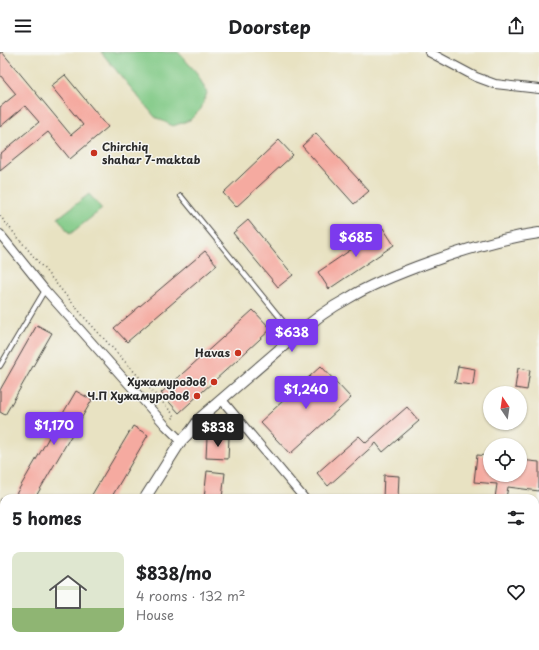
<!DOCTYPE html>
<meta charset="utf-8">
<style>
:root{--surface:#fff;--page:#f6f6f6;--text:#202124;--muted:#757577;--accent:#7c3aed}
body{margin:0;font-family:"Playpen Sans",sans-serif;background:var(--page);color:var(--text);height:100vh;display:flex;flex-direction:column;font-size:15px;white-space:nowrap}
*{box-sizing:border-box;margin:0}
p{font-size:13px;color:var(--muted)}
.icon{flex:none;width:22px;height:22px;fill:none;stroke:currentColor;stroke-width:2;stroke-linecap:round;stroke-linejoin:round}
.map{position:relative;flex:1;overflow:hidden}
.drawer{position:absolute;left:0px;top:442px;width:539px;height:156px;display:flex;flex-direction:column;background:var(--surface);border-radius:12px 12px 0 0;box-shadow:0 1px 3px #0004}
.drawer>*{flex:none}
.needle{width:26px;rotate:347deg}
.controls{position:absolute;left:483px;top:334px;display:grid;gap:8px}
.controls a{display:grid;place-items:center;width:44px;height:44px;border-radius:50%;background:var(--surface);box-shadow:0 1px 3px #0004;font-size:20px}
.price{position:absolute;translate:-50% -34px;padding:0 9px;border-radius:4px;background:var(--accent);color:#fff;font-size:13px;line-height:26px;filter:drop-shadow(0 1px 2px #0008)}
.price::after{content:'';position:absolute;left:50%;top:24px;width:12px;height:9px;margin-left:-6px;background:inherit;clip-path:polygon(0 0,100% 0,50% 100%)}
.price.active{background:#222;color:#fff}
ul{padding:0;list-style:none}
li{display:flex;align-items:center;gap:12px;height:100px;padding:0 12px}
li span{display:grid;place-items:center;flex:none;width:112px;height:80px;border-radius:8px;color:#555}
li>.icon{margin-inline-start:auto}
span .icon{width:48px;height:48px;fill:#fffc;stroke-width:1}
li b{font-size:17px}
h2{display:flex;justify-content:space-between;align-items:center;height:48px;padding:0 12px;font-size:17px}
header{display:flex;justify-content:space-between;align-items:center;height:52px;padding:0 12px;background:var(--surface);font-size:18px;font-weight:700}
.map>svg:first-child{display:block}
.green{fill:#80c985;stroke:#567a58}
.building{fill:#f5aaa0}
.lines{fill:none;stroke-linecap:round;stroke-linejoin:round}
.service-casing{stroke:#474642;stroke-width:6}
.minor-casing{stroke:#474642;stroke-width:10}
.tertiary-casing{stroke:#474642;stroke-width:12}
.path{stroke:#474642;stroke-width:1.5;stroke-dasharray:1 3;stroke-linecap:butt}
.service{stroke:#fff;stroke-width:4}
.minor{stroke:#fff;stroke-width:8}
.tertiary{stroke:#fff;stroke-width:10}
.poi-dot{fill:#c8321e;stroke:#f6f6f2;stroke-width:1.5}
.labels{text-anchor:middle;stroke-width:3;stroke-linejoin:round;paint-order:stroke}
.poi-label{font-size:11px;font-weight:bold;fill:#2b2b2b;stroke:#f6f6f2;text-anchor:end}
</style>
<header><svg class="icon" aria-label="menu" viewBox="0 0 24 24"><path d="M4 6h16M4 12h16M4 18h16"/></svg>Doorstep<svg class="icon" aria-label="share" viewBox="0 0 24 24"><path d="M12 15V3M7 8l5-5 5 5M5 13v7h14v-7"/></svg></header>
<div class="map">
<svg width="539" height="598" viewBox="0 0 539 598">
<rect width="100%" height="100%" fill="#f6f6f2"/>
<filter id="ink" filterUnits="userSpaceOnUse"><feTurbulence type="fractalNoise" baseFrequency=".025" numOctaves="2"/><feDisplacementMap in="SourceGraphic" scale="8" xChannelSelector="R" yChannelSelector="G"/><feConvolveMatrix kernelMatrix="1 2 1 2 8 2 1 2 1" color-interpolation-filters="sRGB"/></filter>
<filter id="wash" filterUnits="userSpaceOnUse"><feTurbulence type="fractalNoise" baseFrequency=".012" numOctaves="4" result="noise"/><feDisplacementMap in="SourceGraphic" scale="16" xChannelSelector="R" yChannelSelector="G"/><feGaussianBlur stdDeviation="0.9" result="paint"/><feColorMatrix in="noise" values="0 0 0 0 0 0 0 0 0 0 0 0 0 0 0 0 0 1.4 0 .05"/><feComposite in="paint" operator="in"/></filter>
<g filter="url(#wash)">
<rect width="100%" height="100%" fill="#e8e2c2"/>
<g class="green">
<path d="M101 0H178L197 21 207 41 201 57 190 68 173 74 155 65Z"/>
<path d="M89 142 102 157 70 182 58 166Z"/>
<path d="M535 504 539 505V534L535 533Z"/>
</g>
<g id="blocks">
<g class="building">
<path d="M0 0H2L71 83 83 73 51 34 65 23 108 75 70 107 48 80 0 119V102L39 70 25 54 0 75V55L16 42 0 23Z"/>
<path d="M316 81 369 139 354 152 302 94Z"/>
<path d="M279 88 293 103 236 155 223 141Z"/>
<path d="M248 168 293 223 278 235 233 181Z"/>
<path d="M383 176 394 193 329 237 318 220Z"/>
<path d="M205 199 217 213 127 290 114 276Z"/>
<path d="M253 258 271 277 179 361 161 341Z"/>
<path d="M37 273 52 281 5 363 0 360V338Z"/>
<path d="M321 314 351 346 290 402 260 370Z"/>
<path d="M458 314 475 317 473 333 455 331Z"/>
<path d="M518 316 530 318 527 338 515 336Z"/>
<path d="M76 339 92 348 35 446H22L16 442Z"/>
<path d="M407 355 419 369 383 400 376 391 328 434 317 421 359 384 366 391Z"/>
<path d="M133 374 148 383 111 446H90Z"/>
<path d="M207 385 229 386 228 407 206 406Z"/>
<path d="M477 403 490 404V423H520V408L539 410V439L508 435 506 446H495L497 432 474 430Z"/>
<path d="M207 419 225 421 222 446H204Z"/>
<path d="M384 423 399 424 398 446H383Z"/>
</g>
</g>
</g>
<g filter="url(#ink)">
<use href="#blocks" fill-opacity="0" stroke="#474642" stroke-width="1"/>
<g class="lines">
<defs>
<g id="service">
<path d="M181 144 295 284"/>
<path d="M0 314 45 238"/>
<path d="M3 449 4 450"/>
<path d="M369 598V594"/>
</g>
<g id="minor">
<path d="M429 0 476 25 495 32 539 37"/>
<path d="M0 182 45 238 166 374 181 389"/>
<path d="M222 348 304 446"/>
<path d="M535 548 539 549"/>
</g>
<g id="tertiary">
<path d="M145 446 181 389 191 379 200 366 295 284C311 270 328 257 347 247 373 231 402 220 430 210 466 197 502 186 539 181"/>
<path d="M87 598V594"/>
</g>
</defs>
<use href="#service" class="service-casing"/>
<use href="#minor" class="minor-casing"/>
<use href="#tertiary" class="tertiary-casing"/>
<path class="path" d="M0 164 84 265 175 364 171 368"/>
<use href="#service" class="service"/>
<use href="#minor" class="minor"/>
<use href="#tertiary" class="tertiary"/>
</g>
</g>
<g class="poi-dot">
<circle cx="94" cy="101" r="4"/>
<circle cx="238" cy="301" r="4"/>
<circle cx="214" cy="330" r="4"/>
<circle cx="197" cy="344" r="4"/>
</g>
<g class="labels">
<g class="poi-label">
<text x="102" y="99" text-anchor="start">Chirchiq<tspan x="102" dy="13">shahar 7-maktab</tspan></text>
<text x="230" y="305">Havas</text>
<text x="206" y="334">Хужамуродов</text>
<text x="189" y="348">Ч.П Хужамуродов</text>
</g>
</g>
</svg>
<div class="controls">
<a><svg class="needle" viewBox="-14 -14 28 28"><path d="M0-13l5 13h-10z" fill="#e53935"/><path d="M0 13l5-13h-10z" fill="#757577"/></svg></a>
<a><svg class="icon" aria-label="locate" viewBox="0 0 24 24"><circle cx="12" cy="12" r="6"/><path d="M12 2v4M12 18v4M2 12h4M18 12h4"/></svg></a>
</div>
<b class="price" style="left:356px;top:206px">$685</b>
<b class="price" style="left:292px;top:301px">$638</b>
<b class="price" style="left:306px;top:358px">$1,240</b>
<b class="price" style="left:54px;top:394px">$1,170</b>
<b class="price active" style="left:218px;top:396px">$838</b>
<section class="drawer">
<h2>5 homes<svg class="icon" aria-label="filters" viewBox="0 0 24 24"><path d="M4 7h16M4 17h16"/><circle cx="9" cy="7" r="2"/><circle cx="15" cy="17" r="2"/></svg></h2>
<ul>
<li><span style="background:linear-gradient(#dfe7d0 70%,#8fb573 0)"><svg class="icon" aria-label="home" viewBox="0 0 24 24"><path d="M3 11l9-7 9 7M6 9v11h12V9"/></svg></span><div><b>$838/mo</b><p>4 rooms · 132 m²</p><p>House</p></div><svg class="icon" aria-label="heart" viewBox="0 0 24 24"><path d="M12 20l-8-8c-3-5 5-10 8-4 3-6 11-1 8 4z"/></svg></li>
</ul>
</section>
</div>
